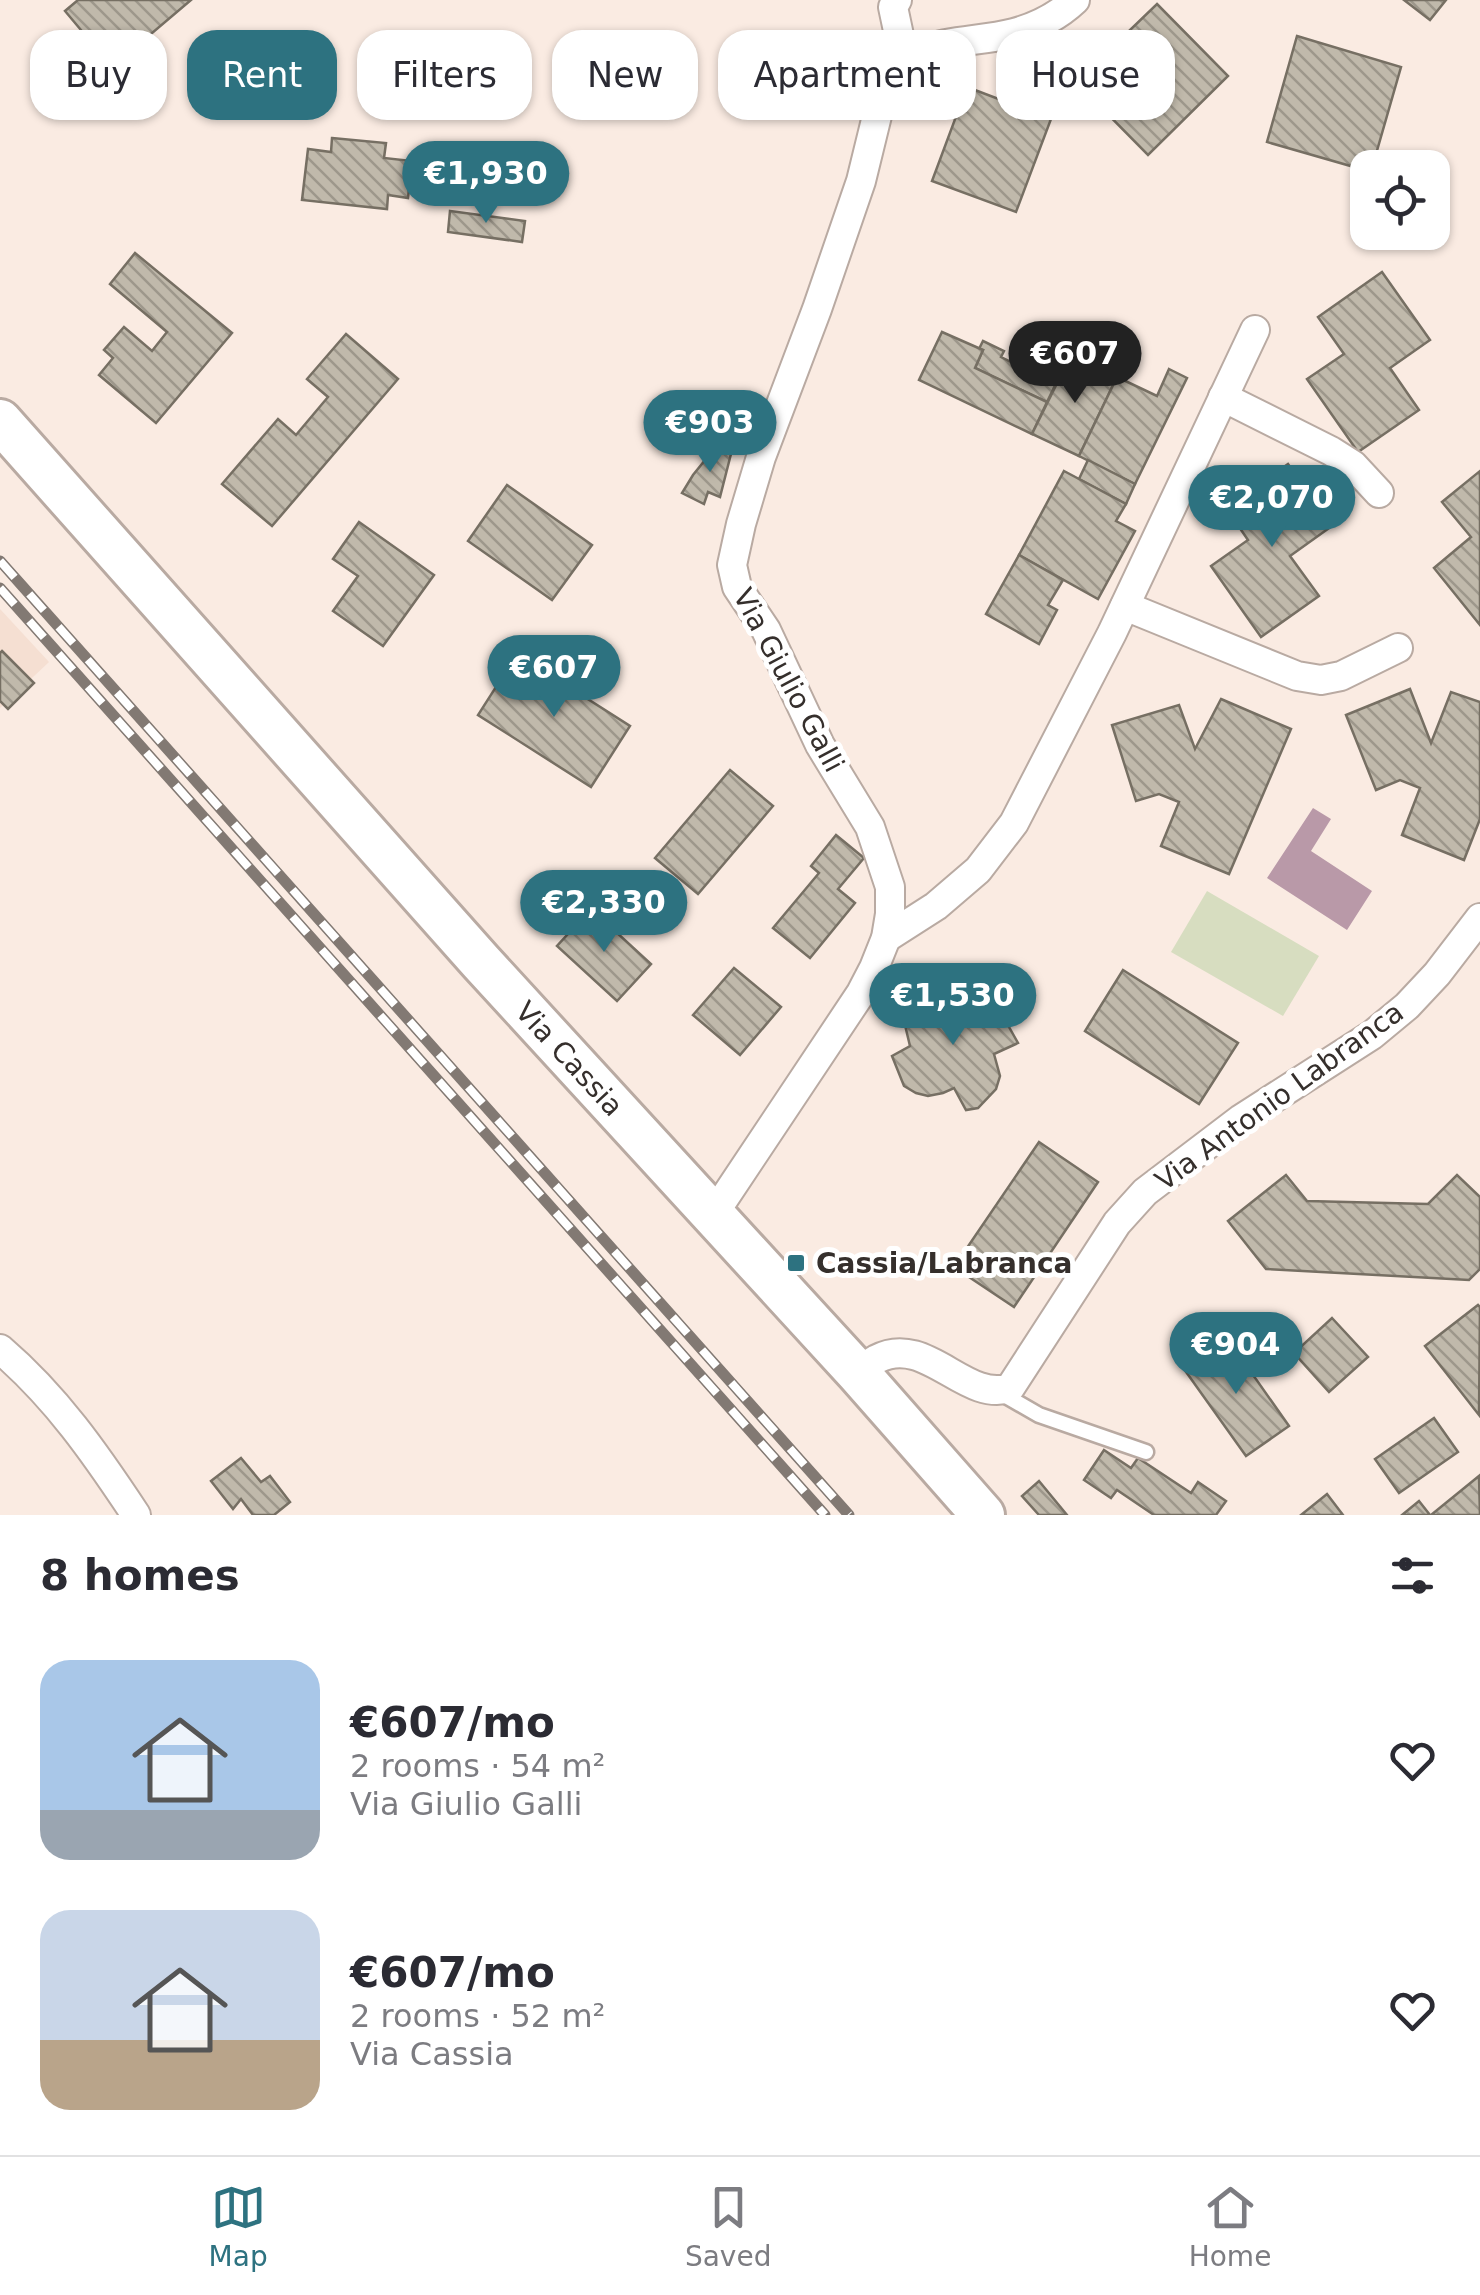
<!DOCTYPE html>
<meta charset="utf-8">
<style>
:root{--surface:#fff;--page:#f7f7f7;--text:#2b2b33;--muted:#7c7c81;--line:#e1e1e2;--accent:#2d7280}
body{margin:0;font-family:"DejaVu Sans",sans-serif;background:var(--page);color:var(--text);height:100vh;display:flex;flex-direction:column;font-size:38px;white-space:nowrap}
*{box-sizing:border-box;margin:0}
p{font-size:32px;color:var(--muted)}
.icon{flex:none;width:55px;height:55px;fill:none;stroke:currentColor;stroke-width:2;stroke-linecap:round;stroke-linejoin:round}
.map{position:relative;height:1515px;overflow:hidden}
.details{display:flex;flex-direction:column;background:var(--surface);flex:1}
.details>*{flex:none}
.hud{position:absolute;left:30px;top:30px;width:1420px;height:90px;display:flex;gap:20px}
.buttons{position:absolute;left:1350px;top:150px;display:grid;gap:20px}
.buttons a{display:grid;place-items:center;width:100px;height:100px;border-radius:20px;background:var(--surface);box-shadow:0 2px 8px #0004;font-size:50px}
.price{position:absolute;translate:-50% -85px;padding:0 22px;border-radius:35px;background:var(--accent);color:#fff;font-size:32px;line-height:65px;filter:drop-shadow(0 2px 5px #0008)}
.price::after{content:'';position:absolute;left:50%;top:60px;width:30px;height:22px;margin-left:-15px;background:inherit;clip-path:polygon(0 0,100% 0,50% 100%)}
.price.current{background:#222;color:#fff}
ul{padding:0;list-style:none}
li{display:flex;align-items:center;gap:30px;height:250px;padding:0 40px}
li span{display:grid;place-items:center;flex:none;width:280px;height:200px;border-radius:30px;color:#555}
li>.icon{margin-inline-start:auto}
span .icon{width:120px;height:120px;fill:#fffc;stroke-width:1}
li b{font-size:42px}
h2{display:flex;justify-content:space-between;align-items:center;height:120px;padding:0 40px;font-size:42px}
.chip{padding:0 35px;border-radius:30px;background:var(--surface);box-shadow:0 2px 8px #0004;font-size:35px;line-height:90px}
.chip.current{background:var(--accent);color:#fff}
.dock{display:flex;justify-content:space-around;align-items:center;height:140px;border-top:2px solid var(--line);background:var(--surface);font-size:28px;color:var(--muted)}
.dock a{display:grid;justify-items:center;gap:5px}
.dock .current{color:var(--accent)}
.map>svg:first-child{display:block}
.built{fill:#f5dfd2}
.garden{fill:#d7ddc0}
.water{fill:#b999a8}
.building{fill:url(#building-back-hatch);stroke:#766f63;stroke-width:2.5}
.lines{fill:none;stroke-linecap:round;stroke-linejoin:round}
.service-casing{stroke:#b9aaa2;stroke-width:19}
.minor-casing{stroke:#b9aaa2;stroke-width:32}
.primary-casing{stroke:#b9aaa2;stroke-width:48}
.service{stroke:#fff;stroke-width:14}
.minor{stroke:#fff;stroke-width:28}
.primary{stroke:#fff;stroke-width:42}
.rail-casing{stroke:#827973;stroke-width:11}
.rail{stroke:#fff;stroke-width:8;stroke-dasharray:22;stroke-linecap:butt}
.poi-dot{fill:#2d7280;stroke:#fff;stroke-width:4}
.labels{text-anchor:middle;stroke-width:10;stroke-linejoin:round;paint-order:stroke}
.street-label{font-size:28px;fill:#352f2c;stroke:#fff}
.poi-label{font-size:28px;font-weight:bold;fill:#352f2c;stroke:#fff;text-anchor:start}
</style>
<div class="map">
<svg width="1480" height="1515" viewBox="0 0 1480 1515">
<defs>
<pattern id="building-back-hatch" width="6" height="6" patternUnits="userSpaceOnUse" patternTransform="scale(2.5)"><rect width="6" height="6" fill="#c0b9ab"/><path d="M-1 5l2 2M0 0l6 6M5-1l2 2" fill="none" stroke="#9d978b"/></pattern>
</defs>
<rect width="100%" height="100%" fill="#faebe2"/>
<path class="built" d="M0 609 49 662 0 708Z"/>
<path class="garden" d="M1207 891 1319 956 1283 1016 1171 952Z"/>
<path class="water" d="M1313 808 1331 819 1311 851 1372 891 1347 930 1267 878Z"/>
<g class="building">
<path d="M78 0H191L112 67 65 11Z"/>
<path d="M1404 0H1446L1430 20Z"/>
<path d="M1157 4 1228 76 1148 155 1076 82Z"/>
<path d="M1297 36 1401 67 1372 168H1368V171L1267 142Z"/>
<path d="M967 87 1051 119 1016 212 932 181Z"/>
<path d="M332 138 386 143 384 158 412 161 408 198 388 195 387 209 302 200 308 149 331 152Z"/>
<path d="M450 211 525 221 522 242 448 232Z"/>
<path d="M135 253 232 333 156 423 99 375 113 358 104 350 124 327 152 351 167 332 110 284Z"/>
<path d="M1382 272 1430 340 1390 368 1419 410 1358 452 1307 379 1344 354 1318 317Z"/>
<path d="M1084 326 1130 348 1117 377 1071 355Z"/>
<path d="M1043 328 1075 344 1047 402 975 368 983 350 979 349 983 341 1004 351 1001 357 1023 368Z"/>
<path d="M942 332 983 350 975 368 1047 402 1032 434 919 380Z"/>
<path d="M346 334 398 379 272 526 222 484 278 419 296 435 328 397 307 379Z"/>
<path d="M1071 355 1117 377 1079 456 1032 434Z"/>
<path d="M1169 369 1187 378 1135 484 1079 456 1117 377 1157 396Z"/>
<path d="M718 444 732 450 720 497 708 492 704 504 682 493 693 475Z"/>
<path d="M1088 460 1135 484 1126 504 1079 479Z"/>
<path d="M1288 464 1332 526 1290 556 1319 596 1261 637 1211 566 1248 540 1226 508Z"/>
<path d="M1064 471 1126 504 1116 521 1135 531 1098 599 1019 555Z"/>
<path d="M1480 471V625L1434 568 1471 537 1442 502Z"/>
<path d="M507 485 592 545 552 600 468 541Z"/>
<path d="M359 522 434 575 383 646 333 611 358 576 333 559Z"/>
<path d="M1019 555 1063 580 1048 605 1057 610 1039 644 986 614Z"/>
<path d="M2 651 34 683 8 709 0 701V653Z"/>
<path d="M517 654 630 726 591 787 478 715Z"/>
<path d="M1410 689 1431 743 1451 692 1480 702V819L1464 860 1402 835 1420 788 1400 780 1376 790 1346 715Z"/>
<path d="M1221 699 1291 729 1229 874 1161 846 1179 802 1159 794 1136 801 1112 725 1179 705 1195 749Z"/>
<path d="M730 770 773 806 698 894 655 858Z"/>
<path d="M836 835 864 858 838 889 855 903 810 958 773 928 819 873 811 866Z"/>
<path d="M591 909 651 964 617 1001 557 946Z"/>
<path d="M734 968 781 1007 740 1055 693 1015Z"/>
<path d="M1123 970 1238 1043 1199 1104 1085 1031Z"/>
<path d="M944 986 955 1004 974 1000 993 1007 1005 1020 1018 1043 994 1054 1000 1076 996 1089 978 1108 966 1110 954 1088 943 1093 928 1096 916 1093 904 1086 892 1056 910 1046 904 1021 911 1007 918 999Z"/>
<path d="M1039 1142 1098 1182 1014 1307 954 1267Z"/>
<path d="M1286 1175 1307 1201 1428 1204 1457 1175 1480 1197V1269L1469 1280 1266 1269 1228 1221Z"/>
<path d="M1478 1305 1480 1307 1479 1415 1425 1346Z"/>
<path d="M1332 1318 1368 1357 1329 1392 1294 1353Z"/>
<path d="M1227 1338 1289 1426 1246 1456 1184 1369Z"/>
<path d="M1434 1418 1458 1452 1399 1493 1375 1459Z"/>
<path d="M1104 1450 1131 1468 1138 1458 1191 1493 1198 1482 1226 1501 1216 1515H1154L1117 1490 1111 1498 1084 1480Z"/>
<path d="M241 1458 261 1482 270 1476 290 1502 274 1515H253L241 1499 233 1509 211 1481Z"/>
<path d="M1479 1476 1480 1515H1431Z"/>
<path d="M1039 1481 1067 1515H1039L1022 1496Z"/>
<path d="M1327 1494 1343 1515H1301Z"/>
<path d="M1419 1501 1430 1515H1402Z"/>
</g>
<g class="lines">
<defs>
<path id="service" d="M999 1392 1039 1415 1146 1452"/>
<g id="minor">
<path d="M897 0 893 7 904 59"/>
<path d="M1223 397 1331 451 1353 465 1379 493"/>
<path d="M1125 606 1297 676 1321 680 1341 676 1398 648"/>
<path d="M886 938 936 906 978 870 1014 823 1112 633 1255 330"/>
<path d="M713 1215 861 993 874 968 886 938 890 914V887L870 827 820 745 766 630 737 587 732 565 741 524 761 457 817 309 861 181 886 79C913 36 970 45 1014 33 1036 27 1058 16 1075 0"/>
<path d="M0 1349C56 1397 95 1453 136 1515"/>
<path d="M858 1373C864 1368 870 1363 877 1359 926 1333 965 1403 1010 1388L1117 1223 1145 1192 1241 1119 1372 1035 1407 1006 1437 974 1480 918"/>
</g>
<g id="primary">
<path id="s1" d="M0 421 481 962 858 1373 983 1515"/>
</g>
</defs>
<use href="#service" class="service-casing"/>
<use href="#minor" class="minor-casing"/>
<use href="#primary" class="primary-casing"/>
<use href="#service" class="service"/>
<use href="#minor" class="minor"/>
<use href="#primary" class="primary"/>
<defs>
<g id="rail">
<path d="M0 561 849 1515"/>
<path d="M0 588 825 1515"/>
</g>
</defs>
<use href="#rail" class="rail-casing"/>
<use href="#rail" class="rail"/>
</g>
<rect class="poi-dot" x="786" y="1253" width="20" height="20" rx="5"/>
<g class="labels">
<g class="street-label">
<text transform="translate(789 680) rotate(62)" y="10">Via Giulio Galli</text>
<text dy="10" stroke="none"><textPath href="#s1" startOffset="855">Via Cassia</textPath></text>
<text transform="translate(1279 1096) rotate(-36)" y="10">Via Antonio Labranca</text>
</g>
<g class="poi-label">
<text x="816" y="1273">Cassia/Labranca</text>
</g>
</g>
</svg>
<div class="buttons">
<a><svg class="icon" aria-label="locate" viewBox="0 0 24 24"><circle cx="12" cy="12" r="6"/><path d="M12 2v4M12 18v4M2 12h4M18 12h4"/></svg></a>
</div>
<b class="price" style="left:486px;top:226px">€1,930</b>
<b class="price current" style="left:1075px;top:406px">€607</b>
<b class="price" style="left:710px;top:475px">€903</b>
<b class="price" style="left:1272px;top:550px">€2,070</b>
<b class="price" style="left:554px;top:720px">€607</b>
<b class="price" style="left:604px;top:955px">€2,330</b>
<b class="price" style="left:953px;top:1048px">€1,530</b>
<b class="price" style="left:1236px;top:1397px">€904</b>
<div class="hud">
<a class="chip">Buy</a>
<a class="chip current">Rent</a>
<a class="chip">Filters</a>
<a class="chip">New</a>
<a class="chip">Apartment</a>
<a class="chip">House</a>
</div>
</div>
<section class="details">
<h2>8 homes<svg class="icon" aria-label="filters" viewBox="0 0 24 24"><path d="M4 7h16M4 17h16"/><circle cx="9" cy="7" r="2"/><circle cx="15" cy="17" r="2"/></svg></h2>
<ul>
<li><span style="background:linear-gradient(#a9c7e8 75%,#9aa5b1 0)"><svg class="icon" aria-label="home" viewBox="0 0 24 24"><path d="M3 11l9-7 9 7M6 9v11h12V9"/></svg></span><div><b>€607/mo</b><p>2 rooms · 54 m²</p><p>Via Giulio Galli</p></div><svg class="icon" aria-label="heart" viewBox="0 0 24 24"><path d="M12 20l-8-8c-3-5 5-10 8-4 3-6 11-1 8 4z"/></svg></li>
<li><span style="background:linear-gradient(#c9d6e8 65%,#b9a48a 0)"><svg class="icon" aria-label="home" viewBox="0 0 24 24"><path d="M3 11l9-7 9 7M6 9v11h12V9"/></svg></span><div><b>€607/mo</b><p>2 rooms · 52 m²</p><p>Via Cassia</p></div><svg class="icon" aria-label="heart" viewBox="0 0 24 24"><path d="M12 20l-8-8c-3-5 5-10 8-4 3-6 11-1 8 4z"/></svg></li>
</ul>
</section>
<nav class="dock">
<a class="current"><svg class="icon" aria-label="map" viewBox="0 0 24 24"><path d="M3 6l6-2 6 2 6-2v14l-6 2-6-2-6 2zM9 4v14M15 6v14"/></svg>Map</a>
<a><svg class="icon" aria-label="saved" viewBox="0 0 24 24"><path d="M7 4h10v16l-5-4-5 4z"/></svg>Saved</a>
<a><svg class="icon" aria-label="home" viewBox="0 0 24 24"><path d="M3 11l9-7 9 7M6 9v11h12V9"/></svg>Home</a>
</nav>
